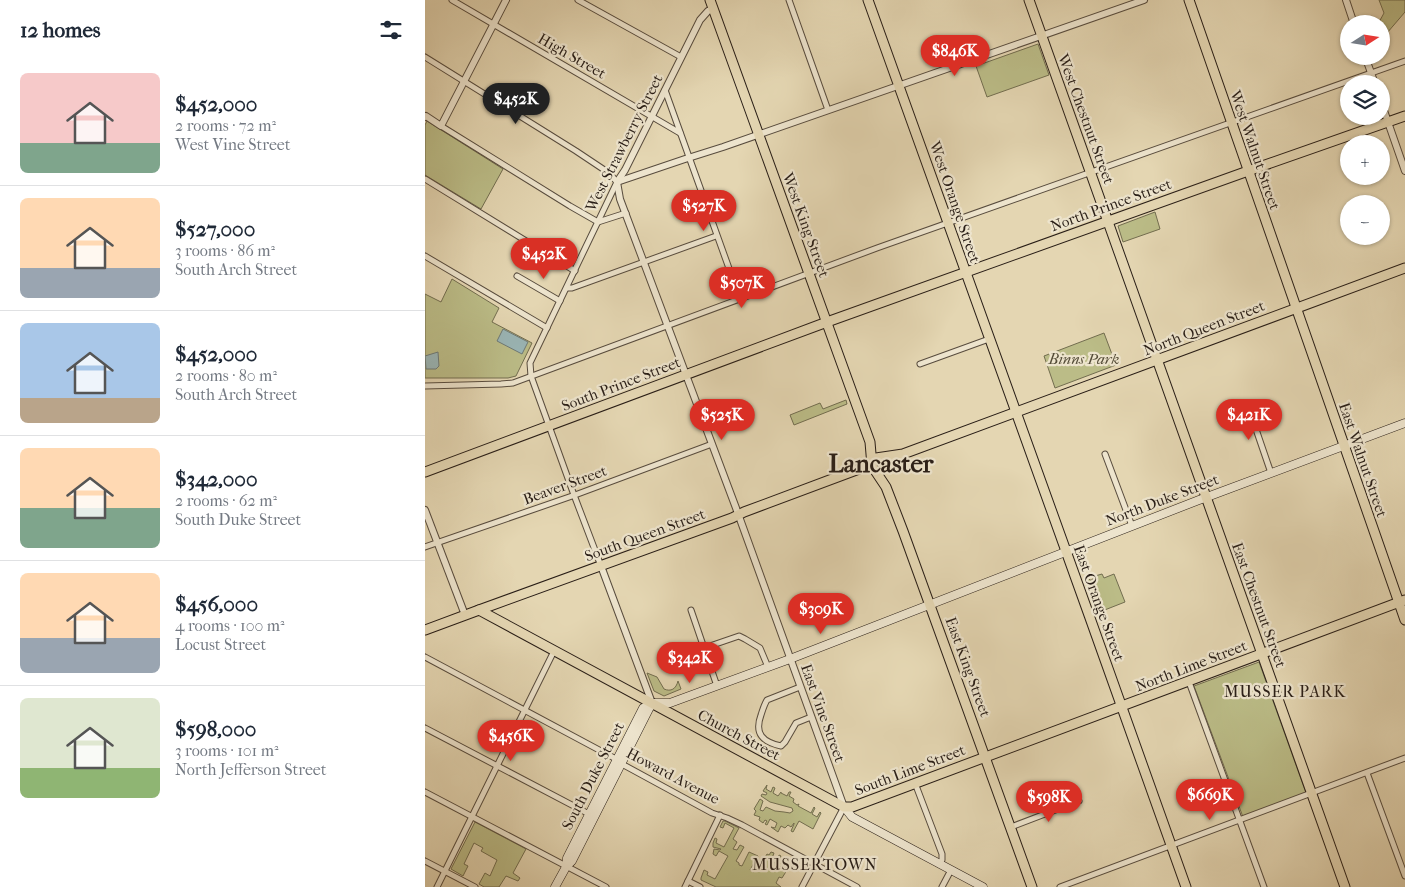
<!DOCTYPE html>
<meta charset="utf-8">
<style>
:root{--surface:#fff;--page:#f2f2f3;--text:#1f2937;--muted:#747a83;--line:#e0e1e3;--accent:#d93025}
body{margin:0;font-family:"IM FELL French Canon",serif;background:var(--page);color:var(--text);height:100vh;display:flex;flex-direction:column;font-size:19px;white-space:nowrap}
*{box-sizing:border-box;margin:0}
p{font-size:16px;color:var(--muted)}
.icon{flex:none;width:28px;height:28px;fill:none;stroke:currentColor;stroke-width:2;stroke-linecap:round;stroke-linejoin:round}
.map{position:relative;flex:1;overflow:hidden}
.panel{display:flex;flex-direction:column;background:var(--surface);width:425px}
.panel>*{flex:none}
.needle{width:32px;rotate:78deg}
.tools{position:absolute;left:915px;top:15px;display:grid;gap:10px}
.tools a{display:grid;place-items:center;width:50px;height:50px;border-radius:50%;background:var(--surface);box-shadow:0 1px 4px #0004;font-size:25px}
.price{position:absolute;translate:-50% -42px;padding:0 11px;border-radius:18px;background:var(--accent);color:#fff;font-size:16px;line-height:32px;filter:drop-shadow(0 1px 2px #0008)}
.price::after{content:'';position:absolute;left:50%;top:30px;width:15px;height:11px;margin-left:-8px;background:inherit;clip-path:polygon(0 0,100% 0,50% 100%)}
.price.on{background:#222;color:#fff}
ul{padding:0;list-style:none}
li{display:flex;align-items:center;gap:15px;height:125px;padding:0 20px}
li+li{border-top:1px solid var(--line)}
li span{display:grid;place-items:center;flex:none;width:140px;height:100px;border-radius:8px;color:#555}
li>.icon{margin-inline-start:auto}
span .icon{width:60px;height:60px;fill:#fffc;stroke-width:1}
li b{font-size:21px}
h2{display:flex;justify-content:space-between;align-items:center;height:60px;padding:0 20px;font-size:21px}
main{display:flex;flex:1;min-height:0}
.map>svg:first-child{display:block}
.green{fill:#bbbc87;stroke:#726d4f}
.water{fill:#9ab6b7;stroke:#6d7977}
.lines{fill:none;stroke-linecap:round;stroke-linejoin:round}
.minor-casing{stroke:#584c3e;stroke-width:7}
.tertiary-casing{stroke:#584c3e;stroke-width:8}
.secondary-casing{stroke:#291e17;stroke-width:9}
.primary-casing{stroke:#291e17;stroke-width:11}
.trunk-casing{stroke:#291e17;stroke-width:11}
.minor{stroke:#ede4cd;stroke-width:5}
.tertiary{stroke:#ede4cd;stroke-width:6}
.secondary{stroke:#ede4cd;stroke-width:8}
.primary{stroke:#e4d6b2;stroke-width:9}
.trunk{stroke:#e4d6b2;stroke-width:9}
.labels{text-anchor:middle;stroke-width:4.5;stroke-linejoin:round;paint-order:stroke}
.street-label{font-size:15px;fill:#291e17;stroke:#ede4cd}
.park-label{font-size:15px;font-style:italic;fill:#554d39;stroke:#ede4cd}
.neighbourhood-label{font-size:16px;letter-spacing:1px;fill:#291e17;stroke:#ede4cd}
.town-label{font-size:25px;font-weight:bold;fill:#291e17;stroke:#ede4cd}
</style>
<main>
<section class="panel">
<h2>12 homes<svg class="icon" aria-label="filters" viewBox="0 0 24 24"><path d="M4 7h16M4 17h16"/><circle cx="9" cy="7" r="2"/><circle cx="15" cy="17" r="2"/></svg></h2>
<ul>
<li><span style="background:linear-gradient(#f6c9c9 70%,#7fa58c 0)"><svg class="icon" aria-label="home" viewBox="0 0 24 24"><path d="M3 11l9-7 9 7M6 9v11h12V9"/></svg></span><div><b>$452,000</b><p>2 rooms · 72 m²</p><p>West Vine Street</p></div></li>
<li><span style="background:linear-gradient(#ffd9b3 70%,#9aa5b1 0)"><svg class="icon" aria-label="home" viewBox="0 0 24 24"><path d="M3 11l9-7 9 7M6 9v11h12V9"/></svg></span><div><b>$527,000</b><p>3 rooms · 86 m²</p><p>South Arch Street</p></div></li>
<li><span style="background:linear-gradient(#a9c7e8 75%,#b9a48a 0)"><svg class="icon" aria-label="home" viewBox="0 0 24 24"><path d="M3 11l9-7 9 7M6 9v11h12V9"/></svg></span><div><b>$452,000</b><p>2 rooms · 80 m²</p><p>South Arch Street</p></div></li>
<li><span style="background:linear-gradient(#ffd9b3 60%,#7fa58c 0)"><svg class="icon" aria-label="home" viewBox="0 0 24 24"><path d="M3 11l9-7 9 7M6 9v11h12V9"/></svg></span><div><b>$342,000</b><p>2 rooms · 62 m²</p><p>South Duke Street</p></div></li>
<li><span style="background:linear-gradient(#ffd9b3 65%,#9aa5b1 0)"><svg class="icon" aria-label="home" viewBox="0 0 24 24"><path d="M3 11l9-7 9 7M6 9v11h12V9"/></svg></span><div><b>$456,000</b><p>4 rooms · 100 m²</p><p>Locust Street</p></div></li>
<li><span style="background:linear-gradient(#dfe7d0 70%,#8fb573 0)"><svg class="icon" aria-label="home" viewBox="0 0 24 24"><path d="M3 11l9-7 9 7M6 9v11h12V9"/></svg></span><div><b>$598,000</b><p>3 rooms · 101 m²</p><p>North Jefferson Street</p></div></li>
</ul>
</section>
<div class="map">
<svg width="980" height="887" viewBox="0 0 980 887">
<rect width="100%" height="100%" fill="#e4d6b2"/>
<filter id="stains"><feTurbulence type="fractalNoise" baseFrequency=".004" numOctaves="4"/><feColorMatrix values="0 0 0 0 .2 0 0 0 0 .09 0 0 0 0 .02 0 0 0 .5 -.17"/></filter>
<radialGradient id="worn" r=".72"><stop offset=".6" stop-color="#630" stop-opacity="0"/><stop offset="1" stop-color="#630" stop-opacity=".3"/></radialGradient>
<g class="green">
<path d="M954 0H980V12L956 40V24H953L959 13Z"/>
<path d="M613 44 624 75 562 97 551 66Z"/>
<path d="M2 121 78 169 56 209 0 175V125Z"/>
<path d="M730 212 735 229 698 242 693 226Z"/>
<path d="M27 279 74 308 67 322 107 343 91 376 83 378H0V294L16 302Z"/>
<path d="M679 333 691 365 630 388 619 356Z"/>
<path d="M421 400 422 404 369 425 365 415 395 403 398 409Z"/>
<path d="M677 574 679 578 689 574 700 602 672 613 660 579 663 578 665 580H667L670 576Z"/>
<path d="M834 662 881 793 818 817 769 686Z"/>
<path d="M222 673 232 677 239 689C246 692 251 689 253 681L256 689 239 696 229 691Z"/>
<path d="M342 785 341 789 346 792 348 787 350 788 348 793 353 796 356 792V793L362 796 364 792H366L364 796 369 799 368 802 372 805 374 804 373 806 386 813 389 807 390 808 387 814 392 817 395 812 396 813 388 829 374 821 368 832 366 831 369 824V823L366 827 363 825 360 828 356 826 353 832 346 827 350 828 352 823 345 819 342 825 340 824 342 821 340 820 338 823 334 820 335 817 329 815 331 811 329 809 335 799 338 801 335 810 338 811 341 807 350 811 359 812 365 813 368 811 367 808 345 802 336 796 337 794 341 795 342 793 338 791Z"/>
<path d="M298 821H300L314 828 308 839 312 842 308 849 312 850 315 845 319 847 311 861 314 863V865L317 866 324 852 333 856 325 870 329 872 333 865 335 866 342 854 344 855 346 852 349 853 346 861 350 863 354 855 356 856 353 861 355 863 354 866 362 870 357 878 354 877 351 883 356 887H291L276 880V878L279 870 283 872 282 875 290 879 303 856 294 851 291 856 288 854 289 849 295 850 296 849 288 847V843L290 838 292 839 291 843 299 847 309 828 300 823 298 828 295 827Z"/>
<path d="M50 822 101 849 88 873 95 878 93 881 81 876 74 887H59L54 884 60 873 65 876 72 860 56 851 58 848 49 843 39 864 43 866 38 876 26 869Z"/>
</g>
<g class="water">
<path d="M78 329 103 342 97 354 72 341Z"/>
<path d="M13 352 14 366 11 369H1L0 356Z"/>
</g>
<g class="lines">
<defs>
<g id="minor">
<path d="M27 0 255 133"/>
<path d="M153 0 256 57"/>
<path d="M364 0 403 110"/>
<path d="M0 57 151 151 184 173 192 182 105 363 106 376 149 495 176 566"/>
<path d="M240 90 315 299"/>
<path d="M16 126 145 206 173 222 201 213"/>
<path d="M0 179 150 271"/>
<path d="M0 256 122 328"/>
<path d="M92 276 135 301"/>
<path d="M142 288H147L291 236"/>
<path d="M495 364 564 339"/>
<path d="M0 386 76 384 88 383 452 248 980 61"/>
<path d="M822 403 846 473"/>
<path d="M680 454 707 526"/>
<path d="M0 547 150 495 287 444"/>
<path d="M266 610 292 686"/>
<path d="M279 648 314 636 320 639 335 648 343 667"/>
<path d="M0 657 191 759 195 763 287 813 302 818 317 825 432 887"/>
<path d="M764 682 839 887"/>
<path d="M375 687 342 700C339 705 338 709 336 715 329 734 338 742 356 746L360 742 371 723 386 717"/>
<path d="M0 728 164 814"/>
<path d="M942 773 980 876"/>
<path d="M490 783 517 854V860L514 864"/>
<path d="M0 792 181 887"/>
<path d="M586 827 654 801"/>
<path d="M0 861 50 887"/>
<path d="M263 881 275 887"/>
<path d="M12 887 129 651"/>
<path d="M260 887 295 815"/>
<path d="M377 887 419 807"/>
<path d="M517 887 526 870"/>
<path d="M635 887 980 758"/>
</g>
<g id="tertiary">
<path d="M921 0 929 24"/>
<path d="M940 56 950 84"/>
<path d="M956 102 980 171"/>
<path d="M0 117 1 116 16 126 81 0"/>
<path d="M192 182 195 199 311 508 419 807"/>
<path d="M192 182 260 159 298 147 719 0"/>
<path d="M192 182 200 170 275 20 283 11 288 8"/>
<path d="M0 510 40 615"/>
<path d="M176 566 227 703"/>
</g>
<g id="secondary">
<path d="M419 807 427 817 558 887"/>
<path d="M141 867 147 861 227 703"/>
<path d="M130 887 141 867 142 858 218 708 227 703H245L365 659 774 500 980 423"/>
</g>
<g id="primary">
<path d="M285 0 445 442 447 466 461 487 478 531 607 887"/>
<path d="M443 0C549 296 656 591 761 887"/>
<path d="M604 0 920 887"/>
<path d="M764 0 980 620"/>
<path d="M54 610 307 518 319 512 434 469 451 458 478 454 980 268"/>
</g>
<g id="trunk">
<path d="M0 472 402 322 823 171 980 116"/>
<path d="M0 630 54 610 419 807H427L980 600"/>
</g>
</defs>
<use href="#minor" class="minor-casing"/>
<use href="#tertiary" class="tertiary-casing"/>
<use href="#secondary" class="secondary-casing"/>
<use href="#primary" class="primary-casing"/>
<use href="#trunk" class="trunk-casing"/>
<use href="#minor" class="minor"/>
<use href="#tertiary" class="tertiary"/>
<use href="#secondary" class="secondary"/>
<use href="#primary" class="primary"/>
<use href="#trunk" class="trunk"/>
</g>
<g class="labels">
<g class="street-label">
<text transform="translate(147 56) rotate(30)" y="5">High Street</text>
<text transform="translate(661 119) rotate(70)" y="5">West Chestnut Street</text>
<text transform="translate(199 143) rotate(-63)" y="5">West Strawberry Street</text>
<text transform="translate(830 150) rotate(71)" y="5">West Walnut Street</text>
<text transform="translate(530 202) rotate(71)" y="5">West Orange Street</text>
<text transform="translate(686 205) rotate(-20)" y="5">North Prince Street</text>
<text transform="translate(381 225) rotate(70)" y="5">West King Street</text>
<text transform="translate(779 328) rotate(-21)" y="5">North Queen Street</text>
<text transform="translate(196 384) rotate(-21)" y="5">South Prince Street</text>
<text transform="translate(938 460) rotate(71)" y="5">East Walnut Street</text>
<text transform="translate(140 485) rotate(-20)" y="5">Beaver Street</text>
<text transform="translate(737 500) rotate(-21)" y="5">North Duke Street</text>
<text transform="translate(220 535) rotate(-20)" y="5">South Queen Street</text>
<text transform="translate(674 603) rotate(70)" y="5">East Orange Street</text>
<text transform="translate(834 605) rotate(70)" y="5">East Chestnut Street</text>
<text transform="translate(766 666) rotate(-21)" y="5">North Lime Street</text>
<text transform="translate(543 667) rotate(70)" y="5">East King Street</text>
<text transform="translate(398 713) rotate(70)" y="5">East Vine Street</text>
<text transform="translate(314 735) rotate(28)" y="5">Church Street</text>
<text transform="translate(485 770) rotate(-21)" y="5">South Lime Street</text>
<text transform="translate(168 776) rotate(-63)" y="5">South Duke Street</text>
<text transform="translate(248 776) rotate(28)" y="5">Howard Avenue</text>
</g>
<g class="park-label">
<text x="659" y="364">Binns Park</text>
</g>
<g class="neighbourhood-label">
<text x="860" y="697">MUSSER PARK</text>
<text x="390" y="870">MUSSERTOWN</text>
</g>
<g class="town-label">
<text x="456" y="472">Lancaster</text>
</g>
</g>
<rect width="100%" height="100%" filter="url(#stains)"/>
<rect width="100%" height="100%" fill="url(#worn)"/>
</svg>
<div class="tools">
<a><svg class="needle" viewBox="-14 -14 28 28"><path d="M0-13l5 13h-10z" fill="#e53935"/><path d="M0 13l5-13h-10z" fill="#747a83"/></svg></a>
<a><svg class="icon" aria-label="layers" viewBox="0 0 24 24"><path d="M12 4l9 5-9 5-9-5zM3 14l9 5 9-5"/></svg></a>
<a>+</a>
<a>−</a>
</div>
<b class="price" style="left:530px;top:77px">$846K</b>
<b class="price on" style="left:91px;top:125px">$452K</b>
<b class="price" style="left:279px;top:232px">$527K</b>
<b class="price" style="left:119px;top:280px">$452K</b>
<b class="price" style="left:317px;top:309px">$507K</b>
<b class="price" style="left:297px;top:441px">$525K</b>
<b class="price" style="left:824px;top:441px">$421K</b>
<b class="price" style="left:396px;top:635px">$309K</b>
<b class="price" style="left:265px;top:684px">$342K</b>
<b class="price" style="left:86px;top:762px">$456K</b>
<b class="price" style="left:785px;top:821px">$669K</b>
<b class="price" style="left:624px;top:823px">$598K</b>
</div>
</main>
